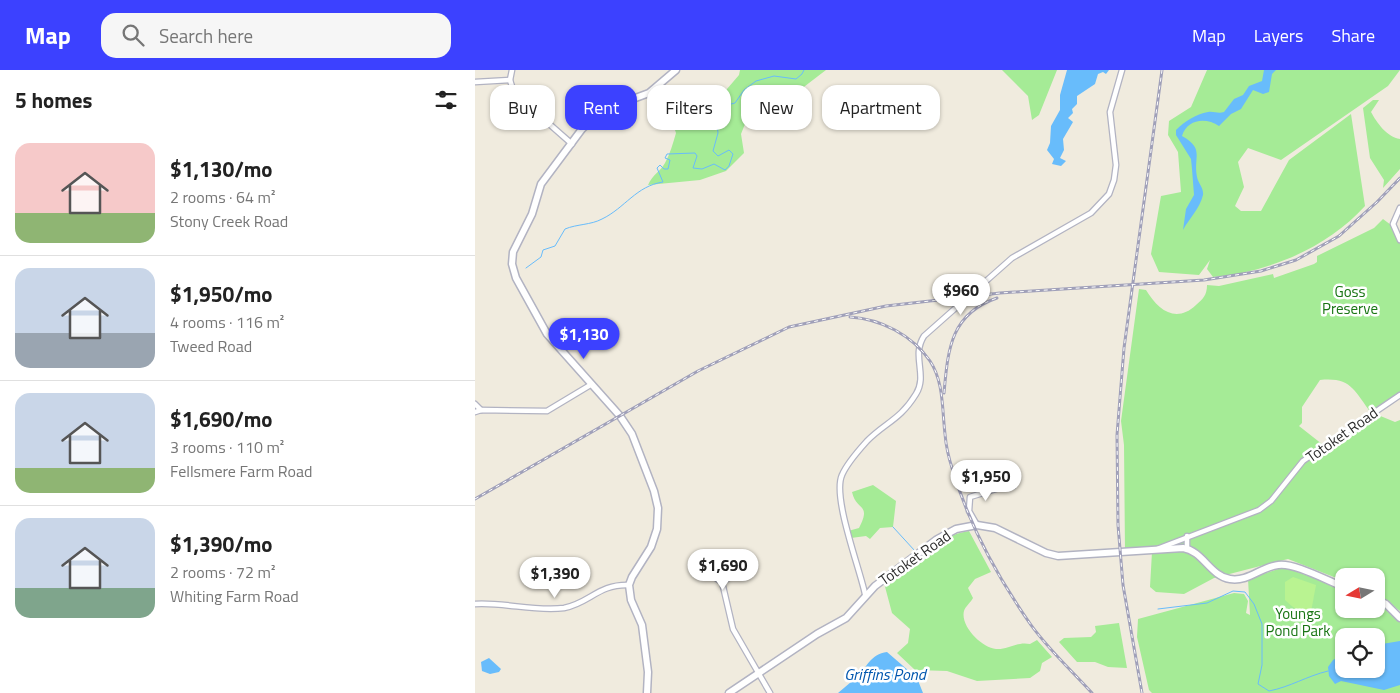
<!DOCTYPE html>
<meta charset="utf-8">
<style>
:root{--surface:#fff;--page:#f6f6f6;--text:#222;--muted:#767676;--line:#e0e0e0;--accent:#3c41ff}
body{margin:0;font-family:"Titillium Web",sans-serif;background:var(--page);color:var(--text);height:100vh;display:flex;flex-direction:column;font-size:19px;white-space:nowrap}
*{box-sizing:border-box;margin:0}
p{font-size:16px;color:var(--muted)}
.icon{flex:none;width:28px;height:28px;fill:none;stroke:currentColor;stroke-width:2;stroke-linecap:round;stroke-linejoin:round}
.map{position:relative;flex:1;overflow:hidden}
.drawer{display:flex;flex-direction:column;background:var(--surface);width:475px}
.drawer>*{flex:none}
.banner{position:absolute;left:15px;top:15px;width:475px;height:45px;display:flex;gap:10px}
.needle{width:32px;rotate:260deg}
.tools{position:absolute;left:860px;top:498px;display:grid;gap:10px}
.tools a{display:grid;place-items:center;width:50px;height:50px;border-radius:10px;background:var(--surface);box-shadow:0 1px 4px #0004;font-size:25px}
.price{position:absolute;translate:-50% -42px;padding:0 11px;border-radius:18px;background:#fff;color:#222;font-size:16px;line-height:32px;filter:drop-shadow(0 1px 2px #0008)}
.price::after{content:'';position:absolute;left:50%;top:30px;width:15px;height:11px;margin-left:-8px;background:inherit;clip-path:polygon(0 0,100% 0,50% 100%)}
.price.on{background:var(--accent);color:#fff}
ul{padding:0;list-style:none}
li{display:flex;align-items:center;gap:15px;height:125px;padding:0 15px}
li+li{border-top:1px solid var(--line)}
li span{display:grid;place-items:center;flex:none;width:140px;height:100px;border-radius:15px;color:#555}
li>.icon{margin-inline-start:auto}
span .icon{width:60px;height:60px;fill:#fffc;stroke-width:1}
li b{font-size:21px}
h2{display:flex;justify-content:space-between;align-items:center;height:60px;padding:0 15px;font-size:21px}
.tag{padding:0 18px;border-radius:15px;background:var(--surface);box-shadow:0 1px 4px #0004;font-size:18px;line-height:45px}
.tag.on{background:var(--accent);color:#fff}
header{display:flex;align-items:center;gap:30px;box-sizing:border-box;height:70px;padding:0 25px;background:var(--accent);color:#fff}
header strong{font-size:24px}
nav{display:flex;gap:28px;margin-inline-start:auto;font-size:18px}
.search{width:350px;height:45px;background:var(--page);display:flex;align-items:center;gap:12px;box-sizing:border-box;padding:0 18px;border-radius:15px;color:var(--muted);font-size:19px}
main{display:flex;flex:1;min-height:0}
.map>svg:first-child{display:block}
.green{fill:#a5eb96;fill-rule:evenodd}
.pitch{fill:#b9f391}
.water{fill:#68bcfb}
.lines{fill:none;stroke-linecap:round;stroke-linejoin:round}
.stream{stroke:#68bcfb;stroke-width:1}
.street-casing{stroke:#b2b3c2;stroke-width:7}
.secondary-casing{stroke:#b2b3c2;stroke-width:9}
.street{stroke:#fff;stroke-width:4.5}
.secondary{stroke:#fff;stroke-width:6}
.rail-casing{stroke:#a0a0b9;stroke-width:3}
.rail{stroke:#fff;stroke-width:1;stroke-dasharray:4;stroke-linecap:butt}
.labels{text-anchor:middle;stroke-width:5;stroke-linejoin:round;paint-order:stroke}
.park-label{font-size:15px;fill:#187413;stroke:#fff}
.street-label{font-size:15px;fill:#2d2d2d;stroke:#fff}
.water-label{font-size:16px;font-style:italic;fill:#0056ae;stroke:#fff}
</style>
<header>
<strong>Map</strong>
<div class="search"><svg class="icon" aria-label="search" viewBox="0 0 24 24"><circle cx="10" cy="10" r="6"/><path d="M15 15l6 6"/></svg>Search here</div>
<nav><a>Map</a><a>Layers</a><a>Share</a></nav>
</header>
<main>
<section class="drawer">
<h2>5 homes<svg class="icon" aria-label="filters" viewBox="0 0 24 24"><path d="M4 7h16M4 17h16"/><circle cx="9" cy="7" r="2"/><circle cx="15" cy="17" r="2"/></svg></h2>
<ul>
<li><span style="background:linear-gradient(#f6c9c9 70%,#8fb573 0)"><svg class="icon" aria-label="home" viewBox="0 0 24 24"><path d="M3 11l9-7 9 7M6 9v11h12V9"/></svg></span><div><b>$1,130/mo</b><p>2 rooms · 64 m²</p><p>Stony Creek Road</p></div></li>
<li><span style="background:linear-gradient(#c9d6e8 65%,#9aa5b1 0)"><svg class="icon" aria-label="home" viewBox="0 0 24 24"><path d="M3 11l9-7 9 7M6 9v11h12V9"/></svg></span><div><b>$1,950/mo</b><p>4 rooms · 116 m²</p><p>Tweed Road</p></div></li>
<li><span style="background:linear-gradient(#c9d6e8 75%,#8fb573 0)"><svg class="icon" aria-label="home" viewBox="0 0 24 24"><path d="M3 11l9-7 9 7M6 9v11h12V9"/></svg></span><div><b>$1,690/mo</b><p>3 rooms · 110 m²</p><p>Fellsmere Farm Road</p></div></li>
<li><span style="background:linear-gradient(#c9d6e8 70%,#7fa58c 0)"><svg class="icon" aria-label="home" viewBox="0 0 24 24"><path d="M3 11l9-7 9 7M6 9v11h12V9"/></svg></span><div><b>$1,390/mo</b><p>2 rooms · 72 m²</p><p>Whiting Farm Road</p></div></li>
</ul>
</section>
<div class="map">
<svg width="925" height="623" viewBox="0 0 925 623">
<rect width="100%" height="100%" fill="#f0ebde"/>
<g class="green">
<path d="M265 0H351L317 26 308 39 288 50 270 54 266 64 269 83 251 101 225 110 173 115C178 104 185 102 190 93 195 84 198 73 201 63L196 48C205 33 214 24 230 16L236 24 246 26 264 5Z"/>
<path d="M527 0H582L564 45 557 50 553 26Z"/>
<path d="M732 0H925L913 16 806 90 773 78 763 92 769 117 760 136 766 141H786L814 90 876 44 890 136C852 178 794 202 738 207L732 199 735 190 724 205 684 202 676 184 686 126 706 122 703 82 693 65 694 51 716 37Z"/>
<path d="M898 30H904L896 42C902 53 912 67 925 69V99L908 118 909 110 895 88 888 38Z"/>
<path d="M908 149 916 155 925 173V322L896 343C879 320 876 307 845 310L827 337V353L824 356 852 378 903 345 920 352 925 350V541L901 523V506H869V511L813 489 739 508 709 524 681 522 675 517 677 482 650 480 649 375 646 351 664 219 671 220C683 240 701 254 721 235 728 229 732 225 732 215L744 216 798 204 799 208 839 194 842 192V186L899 158Z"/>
<path d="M398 415 421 431 418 457 405 458 395 469 391 466 376 468 373 461 384 458C397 433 381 441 377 422Z"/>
<path d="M494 461 516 502 500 509 493 518 498 528C496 532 490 537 489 541 485 556 507 578 521 579 533 580 542 571 555 574L562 570 577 587 567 593 565 601 555 608 502 611 472 601 440 600 422 583 433 573 435 559 417 543 409 513C435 493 461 466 494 461Z"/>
<path d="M809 497 869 519V539H901V531L925 551V623H677L674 620 662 567 663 549 759 523 769 524 773 531 771 543 775 545 773 509ZM869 566H901V599H869Z"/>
<path d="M644 553 652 598 633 597 620 592H602L584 572 589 568 616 567 621 562 620 556Z"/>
</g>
<path class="pitch" d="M818 507 841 515 836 542C825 543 818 538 810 530V512Z"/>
<g class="water">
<path d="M592 0H634L631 4 628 2 623 4 620 14 602 26V34L597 39 598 43 593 48 598 52 588 69 589 80 585 88 591 91 586 96 577 94 579 89 572 80 575 73 576 56 585 40V25Z"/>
<path d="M789 0H801L797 4 794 22 788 24 778 20 766 39 756 44 744 56C731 47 712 49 707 66 730 79 718 86 722 107 723 113 729 118 728 125 725 138 714 149 708 160L711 139 719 125 717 99 716 89 701 65V60C709 52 721 44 733 42 739 41 743 44 749 42L759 29 768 25 774 16 787 11Z"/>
<path d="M925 571V615L909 620 866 611 860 614 854 606 853 597 858 590 869 584V599H901V575Z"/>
<path d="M412 582 442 608 448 623H363L376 612 383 611C389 598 396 584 412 582Z"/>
<path d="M14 588 26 599 24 602 15 604 7 601 6 592Z"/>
</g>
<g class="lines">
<g class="stream">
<path d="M51 198 66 187 68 180 80 176 90 159C102 154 116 155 127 149 150 138 161 116 188 112L182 98 185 95 189 99H193L195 90 190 88 192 84 220 83 222 86 218 98 227 99 239 94 250 100 254 96 258 84 254 80 243 86 238 81 243 63 240 38 260 33 269 20 281 11 299 6 321 9 327 4 329 0"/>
<path d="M418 457 440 481"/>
<path d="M683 539 732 533 758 521 770 522 779 534 787 554V595L783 614 794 621C815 617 832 606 853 601"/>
</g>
<defs>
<g id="street">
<path d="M37 0 35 10 39 23 97 74"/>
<path d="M0 12 35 10"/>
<path d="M925 138 918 154 925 170"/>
<path d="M0 334 6 340"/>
<path d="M0 342 6 340 72 341 117 314"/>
<path d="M502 455 494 441 495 427 531 416H538"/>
<path d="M712 466V478"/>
<path d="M682 479 784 440 796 431 828 391 925 325"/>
<circle cx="247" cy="504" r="7"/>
<path d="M247 512 258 559 295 623"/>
<path d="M390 524C385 499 357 427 367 405 372 393 383 381 392 371 411 352 425 350 441 324 453 305 436 286 449 266L537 188 616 143 634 124 639 110 641 95 635 42 647 0"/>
<path d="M0 534C30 532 60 542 89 538 115 533 123 514 154 515"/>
</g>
<g id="secondary">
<path d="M901 529 911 534 925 548"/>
<path d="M172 623 173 602 167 555 156 530 154 515 157 507 176 477 182 459 183 438 179 421 157 364 145 346 72 264 41 208 37 194 38 182 57 144 66 114 107 59 128 40 174 23 201 0"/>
<path d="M254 623 342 564 371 548 400 516 461 470 481 459 502 455 520 458 571 483 583 486 708 478C728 481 735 506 755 509 773 512 786 497 803 495 818 492 853 511 869 517"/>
</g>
</defs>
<use href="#street" class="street-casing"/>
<use href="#secondary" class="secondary-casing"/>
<use href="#street" class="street"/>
<use href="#secondary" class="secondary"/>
<defs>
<g id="rail">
<path d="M375 247C406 249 437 265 455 291 469 312 467 340 470 364 471 377 474 389 478 401 495 457 523 508 556 555 574 580 597 601 617 623"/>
<path d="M469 323C473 280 475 244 522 228"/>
<path d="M0 429 223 301 314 257 411 236 525 223 729 210 786 201 821 190 864 166 902 132 925 108"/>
<path d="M667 623 648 515 643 455 642 365 649 278 687 0"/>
</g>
</defs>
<use href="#rail" class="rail-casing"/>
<use href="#rail" class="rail"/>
</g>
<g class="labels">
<g class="park-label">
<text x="875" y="227">Goss<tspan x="875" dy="17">Preserve</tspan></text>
<text x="823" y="549">Youngs<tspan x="823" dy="17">Pond Park</tspan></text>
</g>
<g class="street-label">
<text transform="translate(867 365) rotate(-35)" y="5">Totoket Road</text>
<text transform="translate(440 488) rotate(-35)" y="5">Totoket Road</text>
</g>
<g class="water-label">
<text x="410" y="610">Griffins Pond</text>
</g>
</g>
</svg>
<div class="tools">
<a><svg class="needle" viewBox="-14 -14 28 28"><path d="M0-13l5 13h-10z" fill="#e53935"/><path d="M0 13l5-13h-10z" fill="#767676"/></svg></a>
<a><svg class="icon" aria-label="locate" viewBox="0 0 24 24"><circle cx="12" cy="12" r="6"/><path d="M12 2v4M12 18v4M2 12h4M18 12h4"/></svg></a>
</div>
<b class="price" style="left:486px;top:246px">$960</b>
<b class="price on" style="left:109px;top:290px">$1,130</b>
<b class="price" style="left:511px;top:432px">$1,950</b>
<b class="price" style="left:248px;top:521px">$1,690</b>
<b class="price" style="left:80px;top:529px">$1,390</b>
<div class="banner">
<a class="tag">Buy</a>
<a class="tag on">Rent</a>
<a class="tag">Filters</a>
<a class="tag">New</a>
<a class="tag">Apartment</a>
</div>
</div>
</main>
